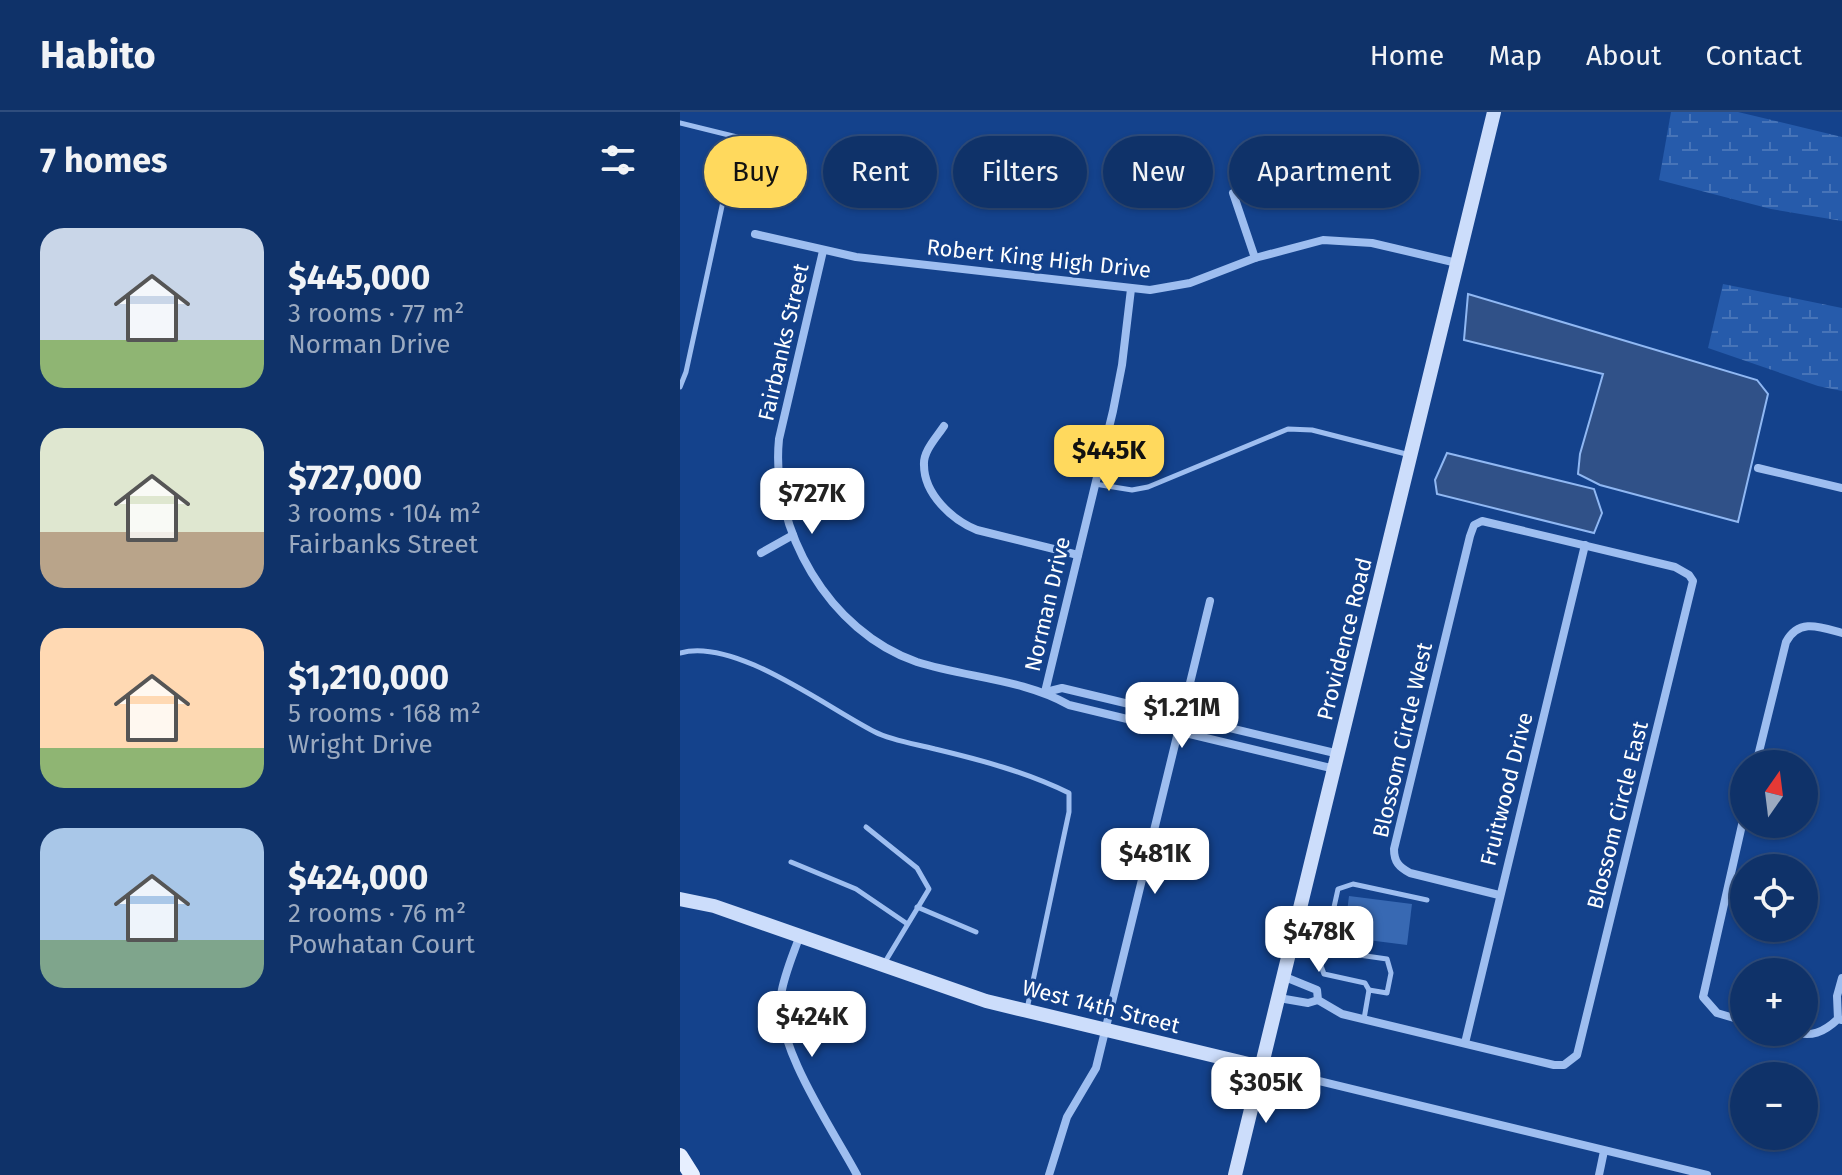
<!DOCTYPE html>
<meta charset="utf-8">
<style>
:root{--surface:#0f3269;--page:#1d3e71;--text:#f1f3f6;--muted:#9baac0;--line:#2f4d7d;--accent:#ffd95d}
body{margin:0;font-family:"Fira Sans",sans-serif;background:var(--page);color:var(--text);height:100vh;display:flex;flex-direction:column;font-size:30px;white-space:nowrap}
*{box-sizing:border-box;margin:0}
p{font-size:26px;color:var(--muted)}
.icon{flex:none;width:44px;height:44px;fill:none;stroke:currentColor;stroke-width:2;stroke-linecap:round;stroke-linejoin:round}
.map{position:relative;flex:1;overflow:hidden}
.side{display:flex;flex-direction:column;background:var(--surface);width:680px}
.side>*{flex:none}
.guide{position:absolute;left:24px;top:24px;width:760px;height:72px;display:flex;gap:16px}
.needle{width:52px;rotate:14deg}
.tools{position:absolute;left:1050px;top:638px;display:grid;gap:16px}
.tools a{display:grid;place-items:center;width:88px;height:88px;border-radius:50%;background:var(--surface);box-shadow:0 2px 6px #0004,0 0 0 2px var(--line);font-size:40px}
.price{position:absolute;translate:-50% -68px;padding:0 18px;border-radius:16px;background:#fff;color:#222;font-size:26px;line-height:52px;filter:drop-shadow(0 2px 4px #0008)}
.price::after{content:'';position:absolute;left:50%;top:48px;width:24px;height:18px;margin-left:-12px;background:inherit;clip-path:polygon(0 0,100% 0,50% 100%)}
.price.on{background:var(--accent);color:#111}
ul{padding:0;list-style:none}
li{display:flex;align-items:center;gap:24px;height:200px;padding:0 40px}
li span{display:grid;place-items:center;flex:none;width:224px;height:160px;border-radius:24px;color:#555}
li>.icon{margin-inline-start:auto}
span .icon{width:96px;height:96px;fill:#fffc;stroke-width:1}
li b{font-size:34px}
h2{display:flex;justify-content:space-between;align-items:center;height:96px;padding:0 40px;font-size:34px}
.chip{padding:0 28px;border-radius:36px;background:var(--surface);box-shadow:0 2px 6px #0004,0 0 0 2px var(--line);font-size:28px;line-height:72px}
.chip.on{background:var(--accent);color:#111}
header{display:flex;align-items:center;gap:48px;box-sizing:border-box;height:112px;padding:0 40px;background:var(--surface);border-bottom:2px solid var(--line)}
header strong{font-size:38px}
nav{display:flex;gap:44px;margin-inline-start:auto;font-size:28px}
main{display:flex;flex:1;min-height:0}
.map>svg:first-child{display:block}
.wetland{fill:url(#wetland-marsh)}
.water{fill:#305188;stroke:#90b8f3;stroke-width:2}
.building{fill:#3869b3}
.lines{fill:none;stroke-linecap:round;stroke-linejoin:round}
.lane{stroke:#9ebef0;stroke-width:5}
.street{stroke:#9ebef0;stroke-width:8}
.secondary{stroke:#ccddfb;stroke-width:14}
.primary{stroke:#e7efff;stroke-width:16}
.labels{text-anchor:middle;stroke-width:6;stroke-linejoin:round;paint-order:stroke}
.street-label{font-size:22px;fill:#fff;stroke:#14428c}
</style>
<header>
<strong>Habito</strong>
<nav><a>Home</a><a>Map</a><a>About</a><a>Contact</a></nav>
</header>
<main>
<section class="side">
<h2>7 homes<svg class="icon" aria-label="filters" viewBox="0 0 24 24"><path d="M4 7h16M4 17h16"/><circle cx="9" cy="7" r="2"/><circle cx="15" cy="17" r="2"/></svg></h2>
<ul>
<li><span style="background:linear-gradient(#c9d6e8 70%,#8fb573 0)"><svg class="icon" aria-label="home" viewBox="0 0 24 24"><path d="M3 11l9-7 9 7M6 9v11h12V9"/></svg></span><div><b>$445,000</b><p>3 rooms · 77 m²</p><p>Norman Drive</p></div></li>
<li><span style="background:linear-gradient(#dfe7d0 65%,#b9a48a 0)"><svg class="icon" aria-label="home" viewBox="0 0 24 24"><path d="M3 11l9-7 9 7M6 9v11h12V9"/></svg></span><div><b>$727,000</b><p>3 rooms · 104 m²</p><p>Fairbanks Street</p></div></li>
<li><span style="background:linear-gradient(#ffd9b3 75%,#8fb573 0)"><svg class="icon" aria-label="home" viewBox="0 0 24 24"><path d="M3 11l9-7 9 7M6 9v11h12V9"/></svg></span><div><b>$1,210,000</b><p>5 rooms · 168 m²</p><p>Wright Drive</p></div></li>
<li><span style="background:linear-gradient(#a9c7e8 70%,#7fa58c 0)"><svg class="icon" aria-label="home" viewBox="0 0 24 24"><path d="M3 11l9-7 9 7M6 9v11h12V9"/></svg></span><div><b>$424,000</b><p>2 rooms · 76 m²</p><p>Powhatan Court</p></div></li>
</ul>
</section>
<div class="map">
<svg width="1162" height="1063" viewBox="0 0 1162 1063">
<defs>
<pattern id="wetland-marsh" width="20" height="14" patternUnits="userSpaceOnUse" patternTransform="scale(2)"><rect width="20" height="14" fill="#265bab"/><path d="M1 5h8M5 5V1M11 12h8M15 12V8" fill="none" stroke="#4774b8"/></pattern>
</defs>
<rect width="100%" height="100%" fill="#14428c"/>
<g class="wetland">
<path d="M991 0H1058L1162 25V109L1091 97 979 68Z"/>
<path d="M1043 172 1162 196V279L1138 274 1028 236Z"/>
</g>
<g class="water">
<path d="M788 182 1077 268 1088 282 1058 410 920 373 898 362 900 342 923 262 784 228Z"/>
<path d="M767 341 914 377 922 401 914 421 757 382 755 368Z"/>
</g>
<path class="building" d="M669 784 732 792 727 833 664 825Z"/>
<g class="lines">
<g class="lane">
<path d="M0 11 57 25 6 260 0 275"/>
<path d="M415 372 452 378 468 375 608 317 632 318 730 343"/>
<path d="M0 541C55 525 147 596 195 620 213 629 236 632 255 637 301 648 346 660 389 681V700L347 897"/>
<path d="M186 715 237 756 249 777 205 850"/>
<path d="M111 750 176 777 226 811"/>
<path d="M237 795 296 820"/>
<path d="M644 838 707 847 711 861 707 881 689 878"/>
<path d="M684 907 689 878 685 871 644 862 641 854 658 777 673 772 747 788"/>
</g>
<g class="street">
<path d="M553 81 575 146"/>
<path d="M75 122 176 145 470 178 510 171 575 146 643 128 692 131 777 151"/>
<path d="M143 139 99 327C90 417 149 520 237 550 288 566 343 567 389 593L655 657"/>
<path d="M264 314C257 325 243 339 244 353 244 382 272 408 297 418L398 443"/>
<path d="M1078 356 1162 376"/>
<path d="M81 441 113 423"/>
<path d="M365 580 433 299 442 253 451 177"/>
<path d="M366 580 382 576 659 642"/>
<path d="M1076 652 1106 530C1119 506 1140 515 1162 521"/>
<path d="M1064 704 1023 885 1037 901 1064 909"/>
<path d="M120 823C113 843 104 863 101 883 94 933 153 1018 177 1063"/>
<path d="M605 865 637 878 638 888 662 902 874 953H884L897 943 1013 469 1009 463 995 455 802 409 794 413 790 424 714 737C714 750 719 755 730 761L819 783"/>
<path d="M599 886 628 891 638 888"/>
<path d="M1158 907 1157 884 1162 866"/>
<path d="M1112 920C1132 925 1143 921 1158 907L1162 908"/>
<path d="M785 931 905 433"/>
<path d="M581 955 1027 1063"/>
<path d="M369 1063 387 1005 416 956 530 489"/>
<path d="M919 1063 924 1039"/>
</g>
<g class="secondary">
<path d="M0 787 34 794 306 889 581 955"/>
<path d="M555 1063 814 0"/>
</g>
<path class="primary" d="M0 1044 12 1063"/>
</g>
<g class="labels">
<g class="street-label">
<text transform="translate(359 146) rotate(6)" y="8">Robert King High Drive</text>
<text transform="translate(103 230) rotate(-77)" y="8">Fairbanks Street</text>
<text transform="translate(367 492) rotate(-77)" y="8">Norman Drive</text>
<text transform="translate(664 527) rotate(-76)" y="8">Providence Road</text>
<text transform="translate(722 628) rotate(-77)" y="8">Blossom Circle West</text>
<text transform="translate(826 677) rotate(-76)" y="8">Fruitwood Drive</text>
<text transform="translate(937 703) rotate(-76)" y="8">Blossom Circle East</text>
<text transform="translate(421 894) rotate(14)" y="8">West 14th Street</text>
</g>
</g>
</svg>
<div class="tools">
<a><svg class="needle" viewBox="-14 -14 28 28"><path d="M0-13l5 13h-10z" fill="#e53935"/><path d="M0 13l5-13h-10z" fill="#9baac0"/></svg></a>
<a><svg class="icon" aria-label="locate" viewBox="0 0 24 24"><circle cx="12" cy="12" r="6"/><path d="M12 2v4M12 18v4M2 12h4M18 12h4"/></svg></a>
<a>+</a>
<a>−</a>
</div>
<b class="price on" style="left:429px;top:381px">$445K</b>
<b class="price" style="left:132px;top:424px">$727K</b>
<b class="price" style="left:502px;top:638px">$1.21M</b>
<b class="price" style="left:475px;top:784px">$481K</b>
<b class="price" style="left:639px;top:862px">$478K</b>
<b class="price" style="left:132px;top:947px">$424K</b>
<b class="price" style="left:586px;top:1013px">$305K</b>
<div class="guide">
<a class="chip on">Buy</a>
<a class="chip">Rent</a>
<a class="chip">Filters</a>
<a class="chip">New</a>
<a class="chip">Apartment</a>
</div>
</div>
</main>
